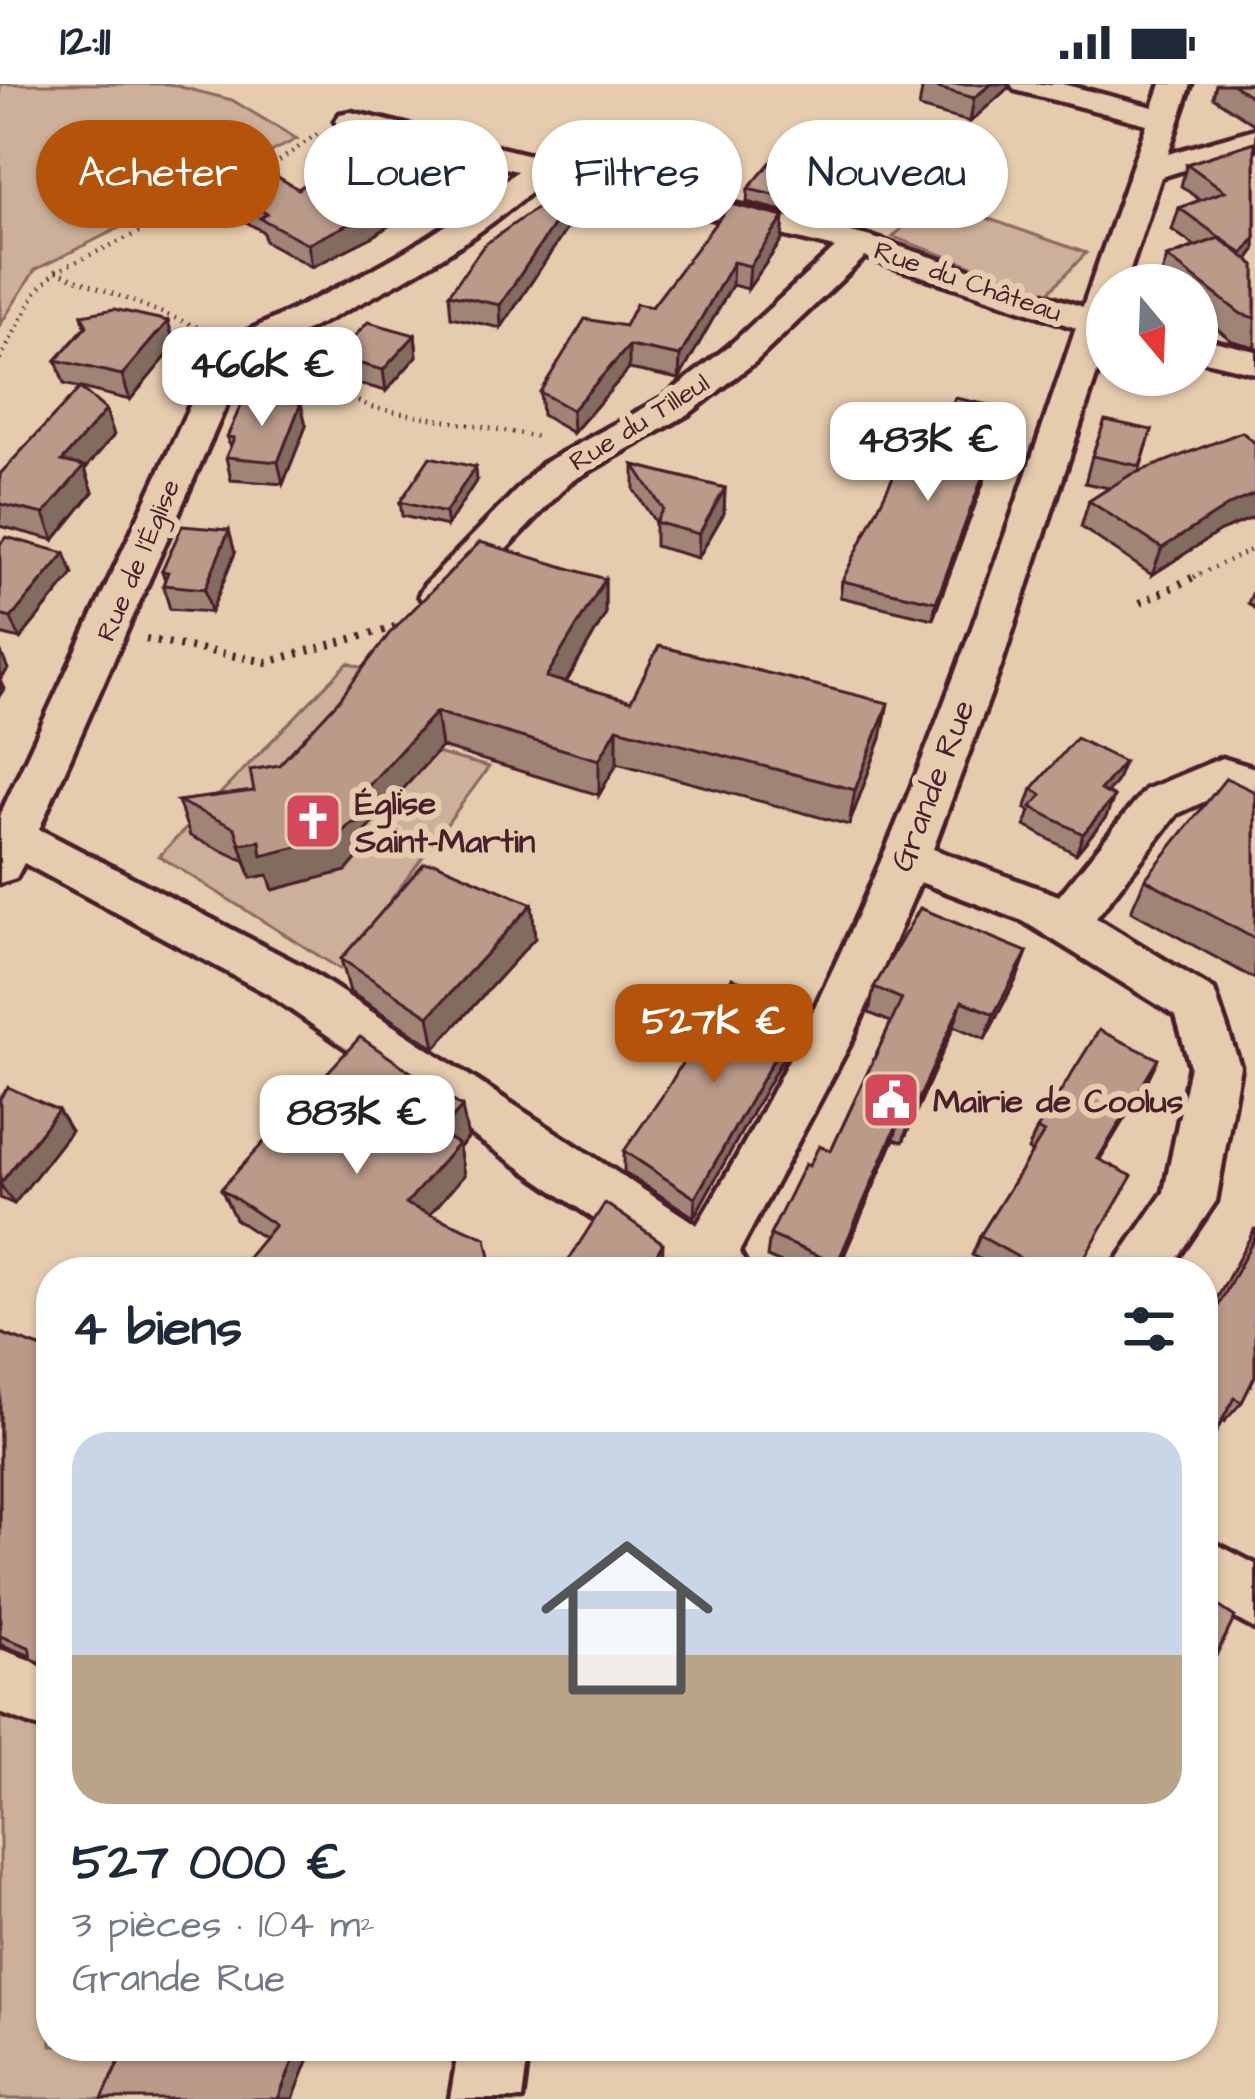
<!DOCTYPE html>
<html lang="fr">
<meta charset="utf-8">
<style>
:root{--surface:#fff;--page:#f2f2f3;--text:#1f2937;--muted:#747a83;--accent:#b45309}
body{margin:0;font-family:"Architects Daughter",sans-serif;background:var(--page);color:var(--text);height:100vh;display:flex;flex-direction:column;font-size:45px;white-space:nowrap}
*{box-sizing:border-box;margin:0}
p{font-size:39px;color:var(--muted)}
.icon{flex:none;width:66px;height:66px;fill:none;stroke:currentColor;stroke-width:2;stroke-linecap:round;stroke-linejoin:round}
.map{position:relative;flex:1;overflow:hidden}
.drawer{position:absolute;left:36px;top:1173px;width:1182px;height:804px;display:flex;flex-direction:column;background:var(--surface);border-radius:48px;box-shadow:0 3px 9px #0004}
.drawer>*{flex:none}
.guide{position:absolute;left:36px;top:36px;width:1185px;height:108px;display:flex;gap:24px}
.needle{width:78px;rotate:161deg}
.buttons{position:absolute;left:1086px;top:180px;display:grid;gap:24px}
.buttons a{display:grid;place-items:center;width:132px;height:132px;border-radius:50%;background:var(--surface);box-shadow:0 3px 9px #0004;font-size:60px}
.price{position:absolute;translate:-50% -102px;padding:0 27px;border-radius:24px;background:#fff;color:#222;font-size:39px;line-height:78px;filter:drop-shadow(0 3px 6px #0008)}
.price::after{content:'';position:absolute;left:50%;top:72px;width:36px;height:27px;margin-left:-18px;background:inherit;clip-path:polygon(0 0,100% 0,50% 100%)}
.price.on{background:var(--accent);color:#fff}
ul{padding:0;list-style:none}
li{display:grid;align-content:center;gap:24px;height:636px;padding:0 36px}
li span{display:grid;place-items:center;height:372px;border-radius:36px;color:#555}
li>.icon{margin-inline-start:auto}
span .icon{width:216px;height:216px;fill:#fffc;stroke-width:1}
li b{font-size:51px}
h2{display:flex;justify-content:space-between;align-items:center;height:144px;padding:0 36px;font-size:51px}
.tag{padding:0 42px;border-radius:54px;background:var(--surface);box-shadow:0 3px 9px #0004;font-size:42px;line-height:108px}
.tag.on{background:var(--accent);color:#fff}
.status{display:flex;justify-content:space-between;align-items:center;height:84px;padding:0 60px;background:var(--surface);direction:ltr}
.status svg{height:33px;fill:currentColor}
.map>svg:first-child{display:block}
.green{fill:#cdb099;stroke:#8c6862;stroke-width:3}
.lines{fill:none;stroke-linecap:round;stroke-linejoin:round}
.minor-casing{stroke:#4a1f2b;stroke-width:9}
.path-far1{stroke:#4a1f2b;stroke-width:4.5;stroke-dasharray:1.5 6;stroke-linecap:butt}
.path{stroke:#4a1f2b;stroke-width:8;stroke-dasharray:3 8;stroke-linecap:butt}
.minor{fill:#e6ccae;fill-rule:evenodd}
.wall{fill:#a08577;stroke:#4a1f2b;stroke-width:3}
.shaded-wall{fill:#826c61;stroke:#4a1f2b;stroke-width:3}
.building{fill:#ba9b8a;stroke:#4a1f2b;stroke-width:3}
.labels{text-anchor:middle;stroke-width:12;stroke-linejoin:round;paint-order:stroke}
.far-street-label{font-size:27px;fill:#4a1f2b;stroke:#e6ccae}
.street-label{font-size:33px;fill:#4a1f2b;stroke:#e6ccae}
.poi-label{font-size:33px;font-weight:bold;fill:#4a1f2b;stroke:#e6ccae;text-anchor:start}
</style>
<div class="status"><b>12:11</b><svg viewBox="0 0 49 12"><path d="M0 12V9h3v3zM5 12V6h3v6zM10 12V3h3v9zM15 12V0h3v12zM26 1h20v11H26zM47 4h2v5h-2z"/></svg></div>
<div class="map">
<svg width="1255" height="2015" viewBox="0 0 1255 2015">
<rect width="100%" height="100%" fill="#e6ccae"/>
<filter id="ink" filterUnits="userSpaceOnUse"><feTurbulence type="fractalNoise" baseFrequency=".00833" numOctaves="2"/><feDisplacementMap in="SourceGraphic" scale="24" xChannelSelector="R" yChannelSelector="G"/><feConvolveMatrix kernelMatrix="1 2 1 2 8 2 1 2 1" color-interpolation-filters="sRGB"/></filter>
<g filter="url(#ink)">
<g class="green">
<path d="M0 0H169L232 16 297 55 35 186 0 241Z"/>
<path d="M933 115 1086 169 1048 209 893 153Z"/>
<path d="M348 579 385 591 391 657 489 683 340 885 159 772Z"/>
<path d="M0 1631 51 1650V1962H132L110 2015H0Z"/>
</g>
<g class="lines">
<defs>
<g id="minor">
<path d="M1011 0H1062L1153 23 1161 0H1191L1168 70 1255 45V64L1161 93 1125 201H1107V259L1001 582 933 765 1059 812 1145 706 1222 674 1255 684V718L1225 708 1177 730 1096 834 1214 906 1240 982 1216 1117 1168 1188H1109L1164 1108 1190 982 1176 932 1023 837 920 798 851 958 739 1168 750 1188H671L268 910 24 779 16 794 0 799V731L214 270 233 254C335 206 432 162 517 87L340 44 335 37 340 30 351 28 871 153 1083 223 1147 40 1015 6ZM547 94 835 164 729 262 664 313 542 380 425 501 419 511 425 521H453L570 398 690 329 755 278 865 173 1076 244C971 554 868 861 697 1141L302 882 39 745 243 283 259 270C368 216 455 176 547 94Z"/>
<path d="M1197 253 1255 267V289L1197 275Z"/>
<path d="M1203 1453 1255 1480V1545L1203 1517Z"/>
<path d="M0 1565 51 1584V1648L0 1629Z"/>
<path d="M459 1962H529L522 2015H450Z"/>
</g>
</defs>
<use href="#minor" class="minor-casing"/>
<g class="path-far1">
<path d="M261 90 317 50"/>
<path d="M56 187 205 246"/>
<path d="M0 275 37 207 56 187 231 105"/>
<path d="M282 285 374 324 539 353"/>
<path d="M1194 493 1255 464"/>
</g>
<g class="path">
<path d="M1140 519 1200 490"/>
<path d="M146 555 267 578 406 540"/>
</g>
<use href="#minor" class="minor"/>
</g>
<g class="wall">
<path d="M923 0 1008 4 970 38 919 24Z"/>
<path d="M1216 0H1255V41L1213 13Z"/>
<path d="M1255 58V166L1248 176 1255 181V263L1232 257 1197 229V201H1161L1159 199 1167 173 1195 162 1172 146 1179 124 1200 116 1181 102 1187 80Z"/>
<path d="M417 98 419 121 374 152 312 183 265 157 263 148 228 127 223 104 298 105Z"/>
<path d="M819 103 799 131 747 118 748 105Z"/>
<path d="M585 117 501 244 451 233 449 210Z"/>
<path d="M784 133 782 156 748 205 732 201 679 295 629 285 573 349 542 331 540 308 625 242Z"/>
<path d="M82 231 175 262 130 316 81 304 114 351 85 385 93 408 54 456 0 442V390L80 304 64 300 56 276 85 243Z"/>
<path d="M415 251 417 272 386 307 338 294 335 273Z"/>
<path d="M306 342 283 400 231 396 226 373 230 364 227 353Z"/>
<path d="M1004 342 933 535 840 513 842 497 939 346Z"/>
<path d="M1152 346 1139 388 1255 359V433L1220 447 1152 491 1081 443 1089 417 1109 404 1085 399 1092 372Z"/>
<path d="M634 381 725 404 724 429 698 474 655 462V438L634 406Z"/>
<path d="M476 397 447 442 402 432 400 418Z"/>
<path d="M0 460 73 490 20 555 0 550Z"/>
<path d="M235 469 211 528 170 525 163 501 165 496 162 487Z"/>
<path d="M605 495V531L566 599 631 617 881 654 849 741 617 679 599 711 441 663 366 746 368 771 357 774 346 787 273 806 268 791 251 794 245 777 190 752 178 717 254 707 279 681Z"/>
<path d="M1255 503V525L1248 519Z"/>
<path d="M1124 678 1116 698 1107 709 1114 713 1106 733 1076 770 1025 742 1030 727 1025 725 1032 705Z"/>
<path d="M1255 708V895L1131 827 1145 795Z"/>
<path d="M532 820 535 854 435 964 350 908 341 875Z"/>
<path d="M1027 868 1017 894 985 955 954 942 903 1058 894 1055 837 1188H802L767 1173 770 1151 809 1082 831 1067 891 938 869 929 874 903Z"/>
<path d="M799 945 694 1133 624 1088V1067Z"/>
<path d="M1147 997 1100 1075 1076 1188H1002L972 1171 980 1152 1032 1069 1028 1066 1037 1045Z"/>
<path d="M0 1014 58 1026 71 1047 14 1120 0 1114Z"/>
<path d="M468 1054 459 1064 464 1091 430 1130 264 1154 235 1135 221 1105Z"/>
<path d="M1255 1144V1292L1242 1318 1224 1338 1222 1337 1203 1372V1241Z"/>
<path d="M0 1249 51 1267V1588L32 1575 31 1572 2 1561 0 1563Z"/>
</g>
<g class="shaded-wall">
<path d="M991 0H1009L1008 4 970 38 974 14Z"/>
<path d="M820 89 819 103 799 131 800 117Z"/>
<path d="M585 94V117L501 244 500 221Z"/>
<path d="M417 98 419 121 374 152 312 183 308 160Z"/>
<path d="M784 133 782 156 748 205 750 182Z"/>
<path d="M1255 154V166L1236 192 1243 170Z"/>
<path d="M733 178 732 201 679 295 680 272Z"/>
<path d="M168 237 175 262 130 316 122 291Z"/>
<path d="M415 251 417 272 386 307 383 286Z"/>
<path d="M629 262V285L573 349 572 326Z"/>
<path d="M301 319 306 342 283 400 278 378Z"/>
<path d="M1008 325 1004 342 933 535 936 518Z"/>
<path d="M106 326 114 351 85 385 93 408 54 456 44 430 62 377Z"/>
<path d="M475 383 476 397 447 442 445 429Z"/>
<path d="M1255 400V433L1220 447 1152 491 1162 464Z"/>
<path d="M725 404 724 429 698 474 699 450Z"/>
<path d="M229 446 235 469 211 528 205 505Z"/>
<path d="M65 469 73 490 20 555 11 534Z"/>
<path d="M605 495V531L548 629 546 593Z"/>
<path d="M0 566 8 585 0 596 4 605 0 611Z"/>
<path d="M888 619 881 654 849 741 855 706Z"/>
<path d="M436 628 441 663 366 746 368 771 357 774 346 787 273 806 268 791 251 794 240 760 350 740 359 712Z"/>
<path d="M617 644V679L599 711V676Z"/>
<path d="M1124 678 1116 698 1093 726 1100 706Z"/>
<path d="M1114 713 1106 733 1076 770 1083 750Z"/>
<path d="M532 820 535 854 435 964 429 932Z"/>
<path d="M1027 868 1017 894 985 955 994 930Z"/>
<path d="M962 917 954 942 903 1058 910 1035Z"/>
<path d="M803 923 799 945 694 1133 695 1114Z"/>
<path d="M1158 975 1147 997 1088 1095 1098 1075Z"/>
<path d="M462 1023 468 1054 459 1064 464 1091 414 1149 406 1120 439 1049Z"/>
<path d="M58 1026 71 1047 14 1120 0 1100Z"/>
<path d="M901 1031 894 1055 837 1188H835Z"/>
<path d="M663 1159 662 1187 646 1188Z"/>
<path d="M299 1962H314L293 2015H278Z"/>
</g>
<g class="building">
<path d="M923 0H991L974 14Z"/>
<path d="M1232 0H1255V15Z"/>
<path d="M1255 58V154L1243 170 1179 124 1225 107 1187 80Z"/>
<path d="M344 73 352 77 360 73 417 98 371 129 308 160 260 134 267 130 223 104 263 84 298 105Z"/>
<path d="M775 73 820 89 800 117 748 105Z"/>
<path d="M582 92 585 94 500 221 449 210 484 161Z"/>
<path d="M730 120 784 133 750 182 733 178 680 272 629 262 572 326 540 308 585 235 625 242 636 220 652 223Z"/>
<path d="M1219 154 1255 181V234L1241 230 1167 173Z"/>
<path d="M114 225 168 237 122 291 56 276 87 242 82 231Z"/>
<path d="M368 238 415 251 383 286 335 273Z"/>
<path d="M80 304 106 326 62 377 84 382 44 430 0 420V390Z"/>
<path d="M244 314 301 319 278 378 226 373 234 354 227 353Z"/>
<path d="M955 314 1008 325 936 518 842 497 918 342 939 346Z"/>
<path d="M1105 336 1152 346 1140 382 1092 372Z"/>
<path d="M1242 348 1255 359V410L1231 420 1162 464 1089 417 1130 391Z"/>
<path d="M430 373 475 383 445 429 400 418Z"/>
<path d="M634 381 725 404 699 450 655 438 663 425Z"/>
<path d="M182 442 229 446 205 505 163 501 168 488 162 487Z"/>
<path d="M6 453 65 469 11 534 0 531V460Z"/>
<path d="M480 458 605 495 546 593 631 617 659 562 888 619 855 706 617 644 599 676 436 628 359 712 361 737 350 740 338 753 262 772 260 757 240 760 235 744 178 717 254 707 250 686 279 681 339 616 389 550Z"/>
<path d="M1076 654 1124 678 1100 706 1114 713 1083 750 1031 723 1042 711 1032 705Z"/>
<path d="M1226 694 1255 708V855L1145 795Z"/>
<path d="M424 779H436L532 820 429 932 341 875Z"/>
<path d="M920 824 1027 868 994 930 962 917 910 1035 901 1031 837 1180 770 1151 805 1080 809 1082 819 1062 831 1067 902 915 874 903Z"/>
<path d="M732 894 803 923 695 1114 624 1067 667 1005Z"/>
<path d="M1099 946 1158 975 1098 1075 1132 1092 1076 1188H1045L980 1152 1044 1049 1037 1045Z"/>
<path d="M360 953 462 1023 439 1049 458 1060 406 1120 486 1154 493 1188H236L275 1141 221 1105Z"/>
<path d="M8 1003 58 1026 0 1100V1014Z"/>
<path d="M605 1119 663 1159 646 1188H561Z"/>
<path d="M1255 1153V1292L1242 1318 1234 1314 1203 1372V1251Z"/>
<path d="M0 1249 51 1267V1583L32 1575 29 1563 0 1552Z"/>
<path d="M1203 1512 1235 1533 1203 1598Z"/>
<path d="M126 1962H299L278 2015H102Z"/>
</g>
</g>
<defs>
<symbol id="church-square" viewBox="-11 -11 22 22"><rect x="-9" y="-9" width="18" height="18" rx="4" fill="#d1495b" stroke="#e6ccae"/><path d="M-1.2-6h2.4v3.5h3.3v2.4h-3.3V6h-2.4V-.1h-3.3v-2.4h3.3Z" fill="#fff"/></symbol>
<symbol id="civic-square" viewBox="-11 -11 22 22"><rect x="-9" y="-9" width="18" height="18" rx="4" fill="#d1495b" stroke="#e6ccae"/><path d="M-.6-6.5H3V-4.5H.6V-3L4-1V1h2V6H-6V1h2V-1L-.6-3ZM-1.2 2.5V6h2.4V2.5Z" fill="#fff"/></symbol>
</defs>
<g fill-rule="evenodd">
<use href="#church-square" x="280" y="704" width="66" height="66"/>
<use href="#civic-square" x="858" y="983" width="66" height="66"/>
</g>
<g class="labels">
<g class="far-street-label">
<text transform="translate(968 197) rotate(19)" y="9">Rue du Château</text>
<text transform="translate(639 338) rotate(-32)" y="9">Rue du Tilleul</text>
<text transform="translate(138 476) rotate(-67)" y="9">Rue de l'Église</text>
</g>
<g class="street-label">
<text transform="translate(931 701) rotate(-69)" y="12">Grande Rue</text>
</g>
<g class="poi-label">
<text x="355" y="730">Église<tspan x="355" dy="38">Saint-Martin</tspan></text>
<text x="933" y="1028">Mairie de Coolus</text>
</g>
</g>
</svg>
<div class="buttons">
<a><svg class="needle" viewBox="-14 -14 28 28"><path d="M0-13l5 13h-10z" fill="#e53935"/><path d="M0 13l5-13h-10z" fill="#747a83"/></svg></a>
</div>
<b class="price" style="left:262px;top:345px">466K €</b>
<b class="price" style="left:928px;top:420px">483K €</b>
<b class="price on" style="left:714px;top:1002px">527K €</b>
<b class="price" style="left:357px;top:1093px">883K €</b>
<div class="guide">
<a class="tag on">Acheter</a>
<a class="tag">Louer</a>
<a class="tag">Filtres</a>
<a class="tag">Nouveau</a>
</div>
<section class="drawer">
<h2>4 biens<svg class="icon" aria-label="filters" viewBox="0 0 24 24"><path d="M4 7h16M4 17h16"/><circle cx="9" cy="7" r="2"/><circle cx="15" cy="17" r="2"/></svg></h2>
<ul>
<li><span style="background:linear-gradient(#c9d6e8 60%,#b9a48a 0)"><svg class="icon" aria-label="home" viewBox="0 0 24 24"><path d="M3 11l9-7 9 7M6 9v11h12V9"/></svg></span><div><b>527 000 €</b><p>3 pièces · 104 m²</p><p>Grande Rue</p></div></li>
</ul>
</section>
</div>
